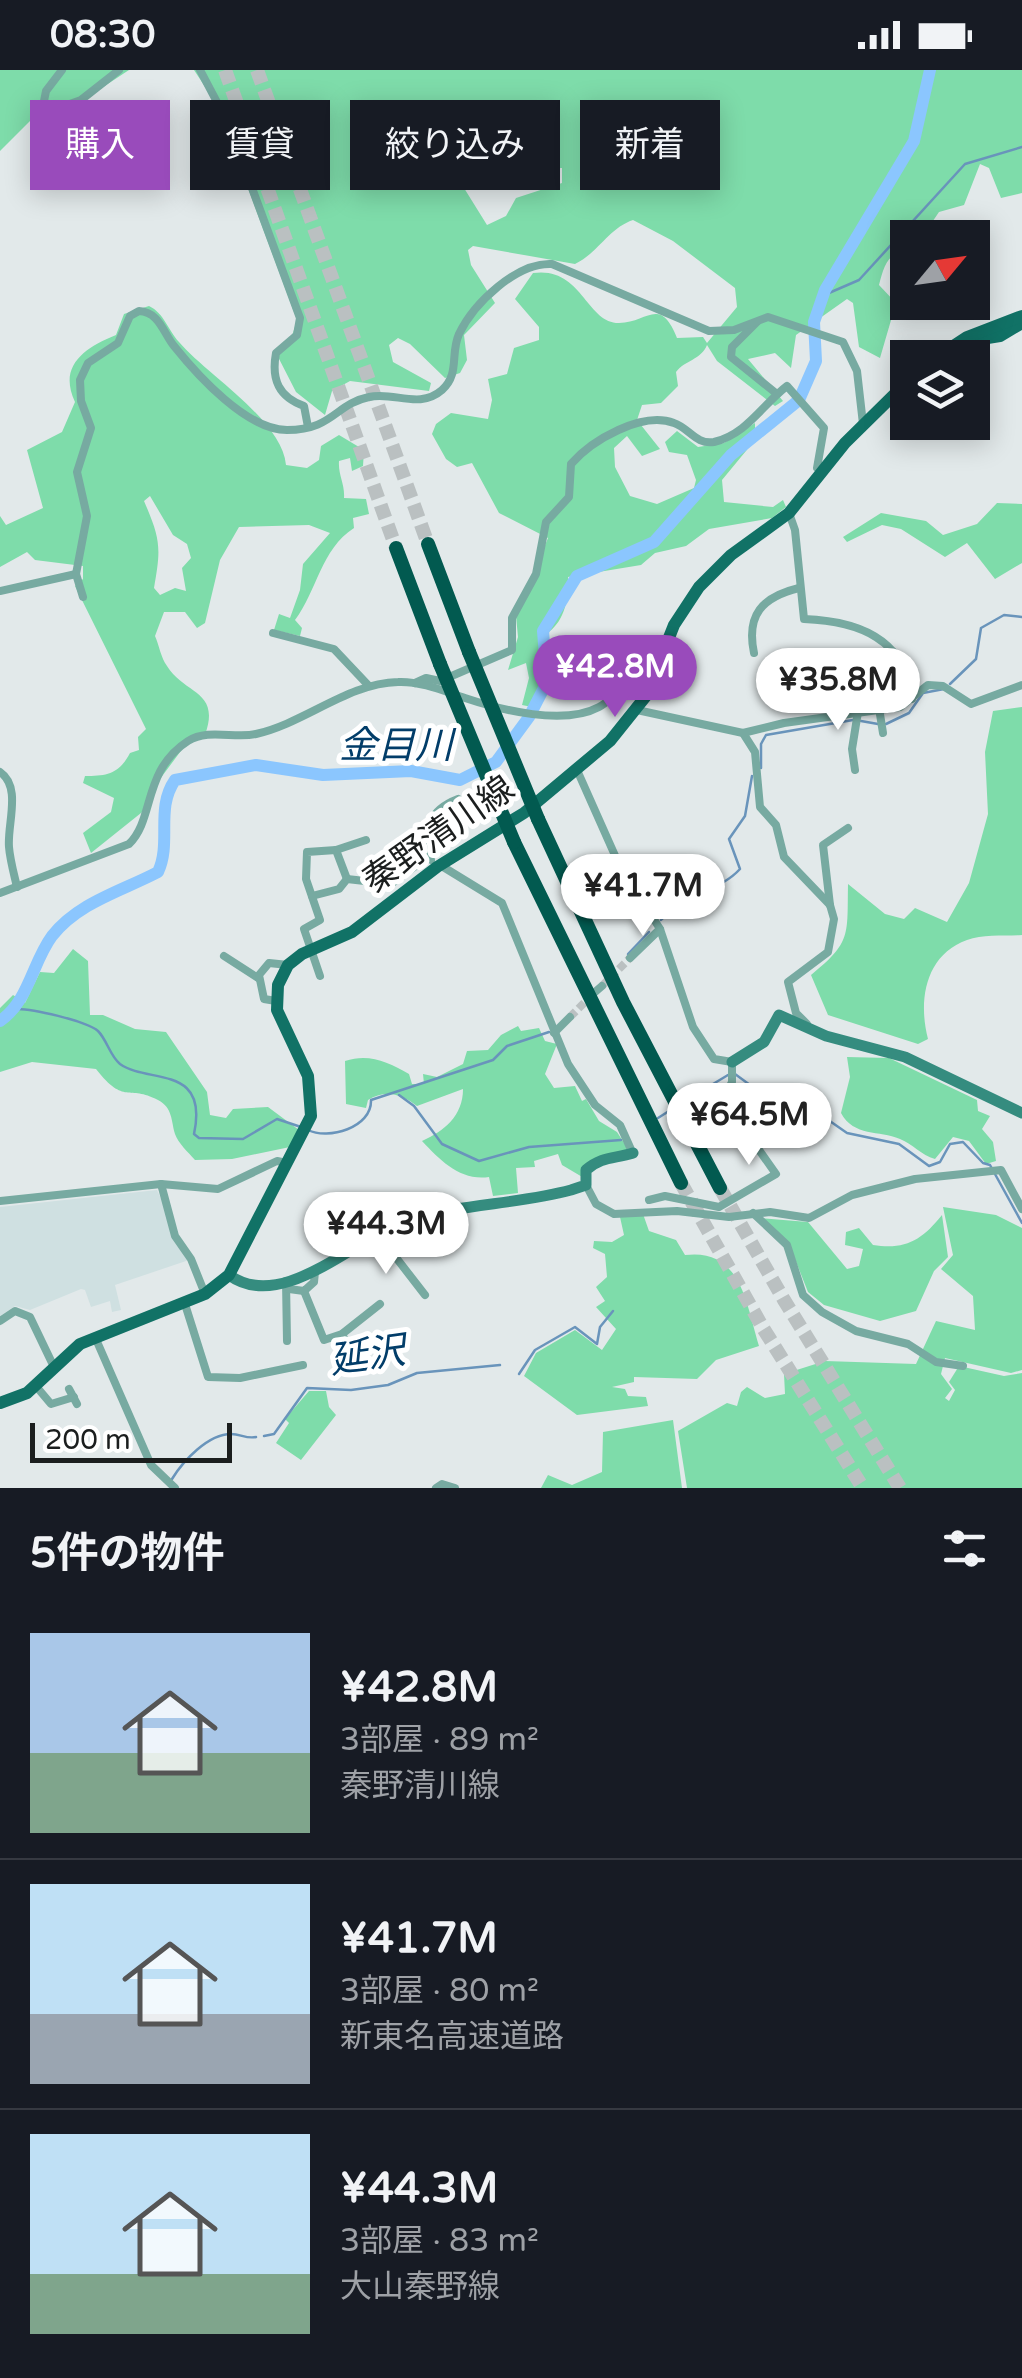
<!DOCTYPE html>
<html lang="ja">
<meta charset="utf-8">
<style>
:root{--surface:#171b24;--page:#242831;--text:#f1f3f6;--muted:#9ea1a6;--line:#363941;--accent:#994bbb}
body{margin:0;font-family:"Varela Round","Noto Sans JP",sans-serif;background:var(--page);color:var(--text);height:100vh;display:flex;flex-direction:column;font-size:38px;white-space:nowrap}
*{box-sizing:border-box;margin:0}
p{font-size:32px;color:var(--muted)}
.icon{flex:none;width:55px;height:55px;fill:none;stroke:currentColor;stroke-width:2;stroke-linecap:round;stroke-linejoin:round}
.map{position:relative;height:1418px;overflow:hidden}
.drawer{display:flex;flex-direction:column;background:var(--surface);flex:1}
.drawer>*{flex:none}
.hud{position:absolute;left:30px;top:30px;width:962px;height:90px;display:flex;gap:20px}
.needle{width:65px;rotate:61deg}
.controls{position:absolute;left:890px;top:150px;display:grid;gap:20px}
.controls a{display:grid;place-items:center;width:100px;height:100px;border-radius:0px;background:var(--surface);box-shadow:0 5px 25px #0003;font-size:50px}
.scale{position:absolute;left:30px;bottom:25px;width:202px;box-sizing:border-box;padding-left:10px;border:5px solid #1b1e1e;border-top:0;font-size:28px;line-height:35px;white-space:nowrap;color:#1b1e1e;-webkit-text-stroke:8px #fff;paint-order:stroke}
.price{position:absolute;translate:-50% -85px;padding:0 22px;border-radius:35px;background:#fff;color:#222;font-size:32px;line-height:65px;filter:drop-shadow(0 2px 5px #0008)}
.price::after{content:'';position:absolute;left:50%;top:60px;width:30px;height:22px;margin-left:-15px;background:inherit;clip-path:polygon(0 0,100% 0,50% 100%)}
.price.on{background:var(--accent);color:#fff}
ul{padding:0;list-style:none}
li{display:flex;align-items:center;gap:30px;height:250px;padding:0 30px}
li+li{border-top:2px solid var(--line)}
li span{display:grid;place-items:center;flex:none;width:280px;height:200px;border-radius:0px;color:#555}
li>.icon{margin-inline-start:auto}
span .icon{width:120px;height:120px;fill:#fffc;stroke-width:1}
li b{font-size:42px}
h2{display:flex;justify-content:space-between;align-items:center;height:120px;padding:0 30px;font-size:42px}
.tag{padding:0 35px;border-radius:0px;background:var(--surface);box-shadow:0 5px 25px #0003;font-size:35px;line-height:90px}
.tag.on{background:var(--accent);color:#fff}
.status{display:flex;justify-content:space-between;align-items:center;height:70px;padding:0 50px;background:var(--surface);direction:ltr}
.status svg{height:28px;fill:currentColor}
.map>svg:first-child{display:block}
.built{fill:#cfe0e1}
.green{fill:#7edcaa;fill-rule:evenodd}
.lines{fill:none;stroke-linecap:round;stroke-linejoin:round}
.stream{stroke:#6994bb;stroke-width:2.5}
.river{stroke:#8bc6fe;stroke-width:12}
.street-tunnel{stroke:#bac0c1;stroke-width:8;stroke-dasharray:8 4;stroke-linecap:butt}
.highway-tunnel{stroke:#bac0c1;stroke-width:14;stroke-dasharray:14 7;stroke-linecap:butt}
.street{stroke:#77aaa1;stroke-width:8}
.secondary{stroke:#358c7f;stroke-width:11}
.primary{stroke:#117266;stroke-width:12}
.highway{stroke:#025a50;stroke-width:14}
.highway-bridge{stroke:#025a50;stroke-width:14}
.labels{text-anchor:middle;stroke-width:10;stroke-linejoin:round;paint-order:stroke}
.street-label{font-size:35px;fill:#1b1e1e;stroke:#fff}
.water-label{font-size:38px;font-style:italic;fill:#023d69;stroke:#fff}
</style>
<div class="status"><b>08:30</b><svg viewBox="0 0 49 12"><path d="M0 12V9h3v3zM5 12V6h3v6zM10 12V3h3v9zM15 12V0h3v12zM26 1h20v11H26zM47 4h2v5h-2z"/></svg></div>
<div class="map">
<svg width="1022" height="1418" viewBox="0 0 1022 1418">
<rect width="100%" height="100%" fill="#e2e9ea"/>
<path class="built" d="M157 1120 189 1190 115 1215 121 1240 112 1242 110 1231 91 1237 85 1220 81 1219 30 1240 15 1236 0 1246V1137Z"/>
<g class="green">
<path d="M0 0H129L62 44 43 38 0 81Z"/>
<path d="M194 0H1022V123L1001 128 989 98 980 94 964 135 939 142 922 167 908 168 907 179C887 184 884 196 879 215L896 233 880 288 859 277 853 233 847 229 796 265 791 298 775 283 748 289 783 331 775 336 717 291 707 275C701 290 685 290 676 302L678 316 661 333 642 335 637 350 660 379 642 386 627 366 614 378 615 397 630 426 657 434 694 418 696 410 687 385 669 382 665 372 677 361 698 377 724 373 755 353V370L722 410 724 432 773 437 783 430 786 437 772 448 709 459 686 476 655 483 641 495 568 507C569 528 565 552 546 564L549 600 532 637 522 635 529 608 526 593 508 600 518 567 516 546 548 468 499 443 472 393 457 397 446 389 432 364 436 354 451 343 488 349 492 330 488 309 507 304 514 278 539 270V257L515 229 533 203C582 196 586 253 619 253 647 253 660 225 677 268L703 267 707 273 737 237 735 218 673 171 633 150C609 158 598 183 575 194L473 176 468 180 471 195 495 233 464 265 467 290 460 303 445 308 410 274 398 268 389 275 393 292 431 313 429 321 350 311 332 321 325 345 296 322 275 281 292 266 297 250 217 35ZM490 82H506C520 105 537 98 562 98V113L516 128 506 146 487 155 464 118 463 106Z"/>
<path d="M149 236C164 243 168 260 179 272 207 305 282 350 286 395L307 398 319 390 321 376 339 365 364 380 363 396 352 401 350 388 339 391C338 405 345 414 344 428L366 429 369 444 353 448 354 458C321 479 317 521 295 550L302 558 300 566 274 560 279 544 290 548 300 520 303 494 330 463 309 455 239 457 220 490 205 553 197 558 185 542H164L155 566C159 575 161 588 167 596 185 625 221 620 205 665L192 666 154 717 146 739 91 783 83 763 111 742 114 728 83 713 85 706C107 706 119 704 130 683L139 680 138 667 146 659 75 516 83 509V496L35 490 27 482 0 497V446L6 455 43 438 27 380 62 362 75 332C58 296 84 278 116 265L124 244ZM150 426 173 465 187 474 191 488 182 498 186 521 175 518 160 525 154 518C161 478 161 470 144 431Z"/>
<path d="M997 433 1022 434V493L995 509 967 473 945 487 901 459 882 455 847 472 843 467 881 443 926 451 943 465 977 454Z"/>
<path d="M1022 637V865C1005 866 983 864 967 870 925 885 918 931 928 969L918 974 828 945 811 905C852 872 847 865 848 814L885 844 904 849 915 838 947 852 969 813 988 744 985 682 993 641Z"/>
<path d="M73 879 88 891 90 945H103L135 959 166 962 207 1022 210 1045 226 1048 233 1039 268 1037 299 1060 290 1077 232 1089 195 1090C188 1082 178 1073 175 1064 171 1051 173 1038 158 1030 128 1014 125 1036 96 999L32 992 0 1002V938L13 925 25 933 40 902 54 903Z"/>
<path d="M518 956 521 961 539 958 545 971 557 974 545 1004 554 1018 575 1016 582 1031 586 1029 599 1051 617 1062 630 1082 612 1085 584 1108 562 1095 558 1084 534 1091 535 1097 516 1098 518 1123 493 1126 489 1107C460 1111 441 1091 422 1071 444 1061 463 1046 463 1019L417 1036C402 1024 385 1019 368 1030L366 1038 346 1034 345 991C369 983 388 992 409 1004L412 1014H424L423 1004 437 1007 463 994 467 981 488 980 501 965Z"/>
<path d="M847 987 889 988 977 1030 978 1041 990 1046 982 1059 993 1072 996 1091 986 1094 969 1071 953 1067 935 1089C921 1085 913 1074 900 1069 879 1060 854 1067 841 1043L850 1007Z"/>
<path d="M943 1137 996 1145 1022 1158V1300L1011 1303 945 1288 941 1304 952 1319 945 1328 949 1331 955 1320 949 1312 959 1296 1004 1306 1022 1303V1418H687L678 1361 727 1333 737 1336 741 1322 747 1317 765 1328 785 1324 784 1304 825 1291 916 1294 936 1251 975 1260 973 1226 941 1199 953 1185Z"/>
<path d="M643 1144 649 1161 676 1170 685 1185C741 1178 746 1233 759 1276L716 1290 697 1309 634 1307V1312L612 1317 625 1319 628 1326 646 1327 648 1336 577 1345 524 1306 536 1283 575 1260 602 1280 616 1259 596 1237 605 1231 596 1217 607 1207 605 1184 593 1178 594 1171 612 1172 624 1165 620 1147Z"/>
<path d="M942 1145 948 1187 934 1201 916 1241 880 1251 824 1235 808 1222 789 1174 760 1148 808 1152 847 1199 859 1196 863 1179 845 1175 846 1162 859 1158 873 1175C906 1180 922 1170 942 1145Z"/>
<path d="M309 1321H326L329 1337 336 1345 301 1390 276 1373 289 1353 285 1349Z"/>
<path d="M673 1350 682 1418H541L548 1405 572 1415 602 1402 603 1362Z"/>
</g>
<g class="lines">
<g class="stream">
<path d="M822 226 859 210 965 94 1022 77"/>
<path d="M950 614 976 589 981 558 1004 545 1022 547"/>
<path d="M861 651 878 654"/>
<path d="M886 654 909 643 923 623 944 619"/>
<path d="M761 698V674L766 665 853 650"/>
<path d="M661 850C686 824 720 821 740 799L729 769 745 746 752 706"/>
<path d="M628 884 649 862"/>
<path d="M15 939C31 938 86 951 98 961 107 970 110 986 120 994 148 1014 209 994 194 1064L199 1068 243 1069 277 1049 301 1057"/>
<path d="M735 1004 750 1015 756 1040 762 1046 786 1048 814 1040 847 1063 899 1074 929 1096 940 1092 950 1074 963 1072 983 1093 990 1095 1022 1153"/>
<path d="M399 1025 414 1036 442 1074 479 1091 529 1077 621 1070"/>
<path d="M683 1032 728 1005"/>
<path d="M658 1048 669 1041"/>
<path d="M308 1060C328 1070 372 1058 371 1030L493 990 507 976 549 962"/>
<path d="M519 1304 535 1280 575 1257 597 1274 600 1257 613 1241"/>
<path d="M264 1366 274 1364 307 1318 351 1320 388 1315 417 1303 500 1295"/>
<path d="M172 1409C183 1391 208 1364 231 1364 241 1364 246 1369 256 1367"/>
</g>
<path class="river" d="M0 951C29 931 32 893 52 866 79 832 122 821 158 802 172 772 155 739 175 710L256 695 323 705 411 701 460 710 496 692 529 647 547 612 543 561 577 506 654 472 731 385 799 330 816 291 814 252 825 220 914 71 930 0"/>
<g class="street-tunnel">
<path d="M602 916 630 888"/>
<path d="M570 947 592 925"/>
</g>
<g class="highway-tunnel">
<path d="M225 0 396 478"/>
<path d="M257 0 428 474"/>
<path d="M681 1113 763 1258 863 1418"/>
<path d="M720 1118 784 1230 900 1418"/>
</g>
<g class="street">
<path d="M62 0 46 21 44 31 53 40 81 30 119 0"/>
<path d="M200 0 228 53 300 248 297 265 276 283C271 310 279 327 304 336L308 357"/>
<path d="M757 252 732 277 731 287 777 324"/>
<path d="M789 443 795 460 804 549C859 551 906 569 912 629"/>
<path d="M0 521 76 504"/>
<path d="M83 527 76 504 87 446 77 402 91 358 81 331 80 310 88 293 118 273 130 246 139 241C159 242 163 262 174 276 198 306 247 360 287 360 333 360 335 334 369 327 394 321 419 340 442 320 460 304 450 284 459 264 474 233 517 192 552 194L709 261 734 260 768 247 843 272 857 301 863 354"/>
<path d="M273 563 334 579 368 615"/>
<path d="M754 583C746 545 762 527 799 518"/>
<path d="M415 613 426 608 440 611 512 580V548L536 504 546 452 569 427 571 394C592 370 642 341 674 353 689 358 696 375 714 372 747 364 762 335 787 316L824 358 817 398 822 402"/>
<path d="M879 638 883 663"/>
<path d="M637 640 743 663 755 682 760 737 776 755 784 787 830 835 834 849 828 882 788 912 796 943 807 954"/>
<path d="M743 663 784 653 900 637 928 615 943 616 971 634 1022 615"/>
<path d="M577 700 617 790 660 859 693 957 714 989 732 992V1012L723 1029 776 1104 719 1137 665 1126 649 1130"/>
<path d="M855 700 852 679 858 642"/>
<path d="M0 702C22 717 7 754 9 777 10 790 14 804 17 817"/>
<path d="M336 780 366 770"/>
<path d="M431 790C422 760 429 740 458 729"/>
<path d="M440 795 502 833 568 994 595 1035 620 1055 633 1084"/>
<path d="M0 823 129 774C155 749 142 701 188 671 208 658 235 669 256 664 305 653 348 613 398 612 421 611 444 621 465 628 501 640 564 656 599 637 616 628 645 593 657 577L667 574"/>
<path d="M312 826 339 819 347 809 391 814 429 786"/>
<path d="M830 835 823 775 848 758"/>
<path d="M224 886 258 908"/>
<path d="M630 888 660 859"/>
<path d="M320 906 304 859 320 850 306 809 307 782 336 780 347 809"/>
<path d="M595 922 602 916"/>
<path d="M276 931 264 929 259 905 269 893 288 895"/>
<path d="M554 963 570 947"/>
<path d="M161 1114 175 1166 191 1189 205 1224"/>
<path d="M586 1115 596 1134 614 1144 677 1141 729 1147 770 1142 809 1148 852 1125 915 1109 1001 1100 1022 1139"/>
<path d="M0 1131 161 1114 218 1119 277 1091 287 1093"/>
<path d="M335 1139 323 1152 344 1184"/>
<path d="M753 1143 787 1175 803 1225 822 1242 856 1261 908 1274 936 1292 963 1296"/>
<path d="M377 1163 425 1225"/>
<path d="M286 1211 287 1271"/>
<path d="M289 1219 304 1221 314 1212 315 1202"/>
<path d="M304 1221 324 1270 342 1264 380 1234"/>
<path d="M184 1231 208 1307 240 1308 303 1295"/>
<path d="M0 1251 15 1241 30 1247 53 1295"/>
<path d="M342 1264 350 1281 362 1284 397 1263"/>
<path d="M95 1267 151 1395 175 1418"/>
<path d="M35 1315 51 1334 74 1327"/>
<path d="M69 1319 77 1334"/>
<path d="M436 1418 442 1414 455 1418"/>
</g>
<g class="secondary">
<path d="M732 992 764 972 779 945 826 966 905 987 1022 1043"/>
<path d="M229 1205C284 1245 360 1163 411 1149 463 1134 519 1134 571 1120L586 1115V1100C602 1086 615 1089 633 1083"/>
</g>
<g class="primary">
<path d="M969 271 1000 266 1022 253"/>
<path d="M935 288 967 267 1022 246"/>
<path d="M0 1333 27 1323 80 1274 205 1224 229 1205 311 1046 308 1006 277 940 278 915 288 895 302 884 352 862 437 797 524 743 610 671 646 626 674 555 699 517 731 485 789 443 845 373 908 311"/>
</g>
<g class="highway">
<path d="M428 474 469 582"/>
<path d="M396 478 440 594"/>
<path d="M538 749 623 932 720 1118"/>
<path d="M514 772 681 1113"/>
</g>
<g class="highway-bridge">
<path d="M469 582 538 749"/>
<path d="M440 594 514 772"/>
</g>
</g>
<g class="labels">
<g class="street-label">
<text transform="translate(438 764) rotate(-35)" y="12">秦野清川線</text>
</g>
<g class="water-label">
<text x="396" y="688">金目川</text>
<text transform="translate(367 1285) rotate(-8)" y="13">延沢</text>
</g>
</g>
</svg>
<div class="controls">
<a><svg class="needle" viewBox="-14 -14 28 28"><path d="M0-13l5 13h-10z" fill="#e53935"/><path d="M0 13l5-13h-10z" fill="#9ea1a6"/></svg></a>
<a><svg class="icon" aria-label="layers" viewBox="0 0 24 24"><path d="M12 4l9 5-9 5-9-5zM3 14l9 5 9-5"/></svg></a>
</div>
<div class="scale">200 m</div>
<b class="price on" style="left:615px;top:650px">¥42.8M</b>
<b class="price" style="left:838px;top:663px">¥35.8M</b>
<b class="price" style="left:643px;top:869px">¥41.7M</b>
<b class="price" style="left:749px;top:1098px">¥64.5M</b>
<b class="price" style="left:386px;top:1207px">¥44.3M</b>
<div class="hud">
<a class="tag on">購入</a>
<a class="tag">賃貸</a>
<a class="tag">絞り込み</a>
<a class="tag">新着</a>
</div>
</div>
<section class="drawer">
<h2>5件の物件<svg class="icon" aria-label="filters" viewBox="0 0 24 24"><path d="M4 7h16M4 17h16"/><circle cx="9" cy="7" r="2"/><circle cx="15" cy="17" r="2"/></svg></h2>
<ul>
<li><span style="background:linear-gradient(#a9c7e8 60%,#7fa58c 0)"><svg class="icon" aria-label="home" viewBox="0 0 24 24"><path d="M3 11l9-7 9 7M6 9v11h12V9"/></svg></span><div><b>¥42.8M</b><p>3部屋 · 89 m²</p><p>秦野清川線</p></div></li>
<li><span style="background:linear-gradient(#bfe0f5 65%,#9aa5b1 0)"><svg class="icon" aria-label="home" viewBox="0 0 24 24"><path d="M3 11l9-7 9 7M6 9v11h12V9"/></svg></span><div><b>¥41.7M</b><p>3部屋 · 80 m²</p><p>新東名高速道路</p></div></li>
<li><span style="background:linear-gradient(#bfe0f5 70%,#7fa58c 0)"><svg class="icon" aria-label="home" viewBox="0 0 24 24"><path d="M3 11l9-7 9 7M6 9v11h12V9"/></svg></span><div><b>¥44.3M</b><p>3部屋 · 83 m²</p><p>大山秦野線</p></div></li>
</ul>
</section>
